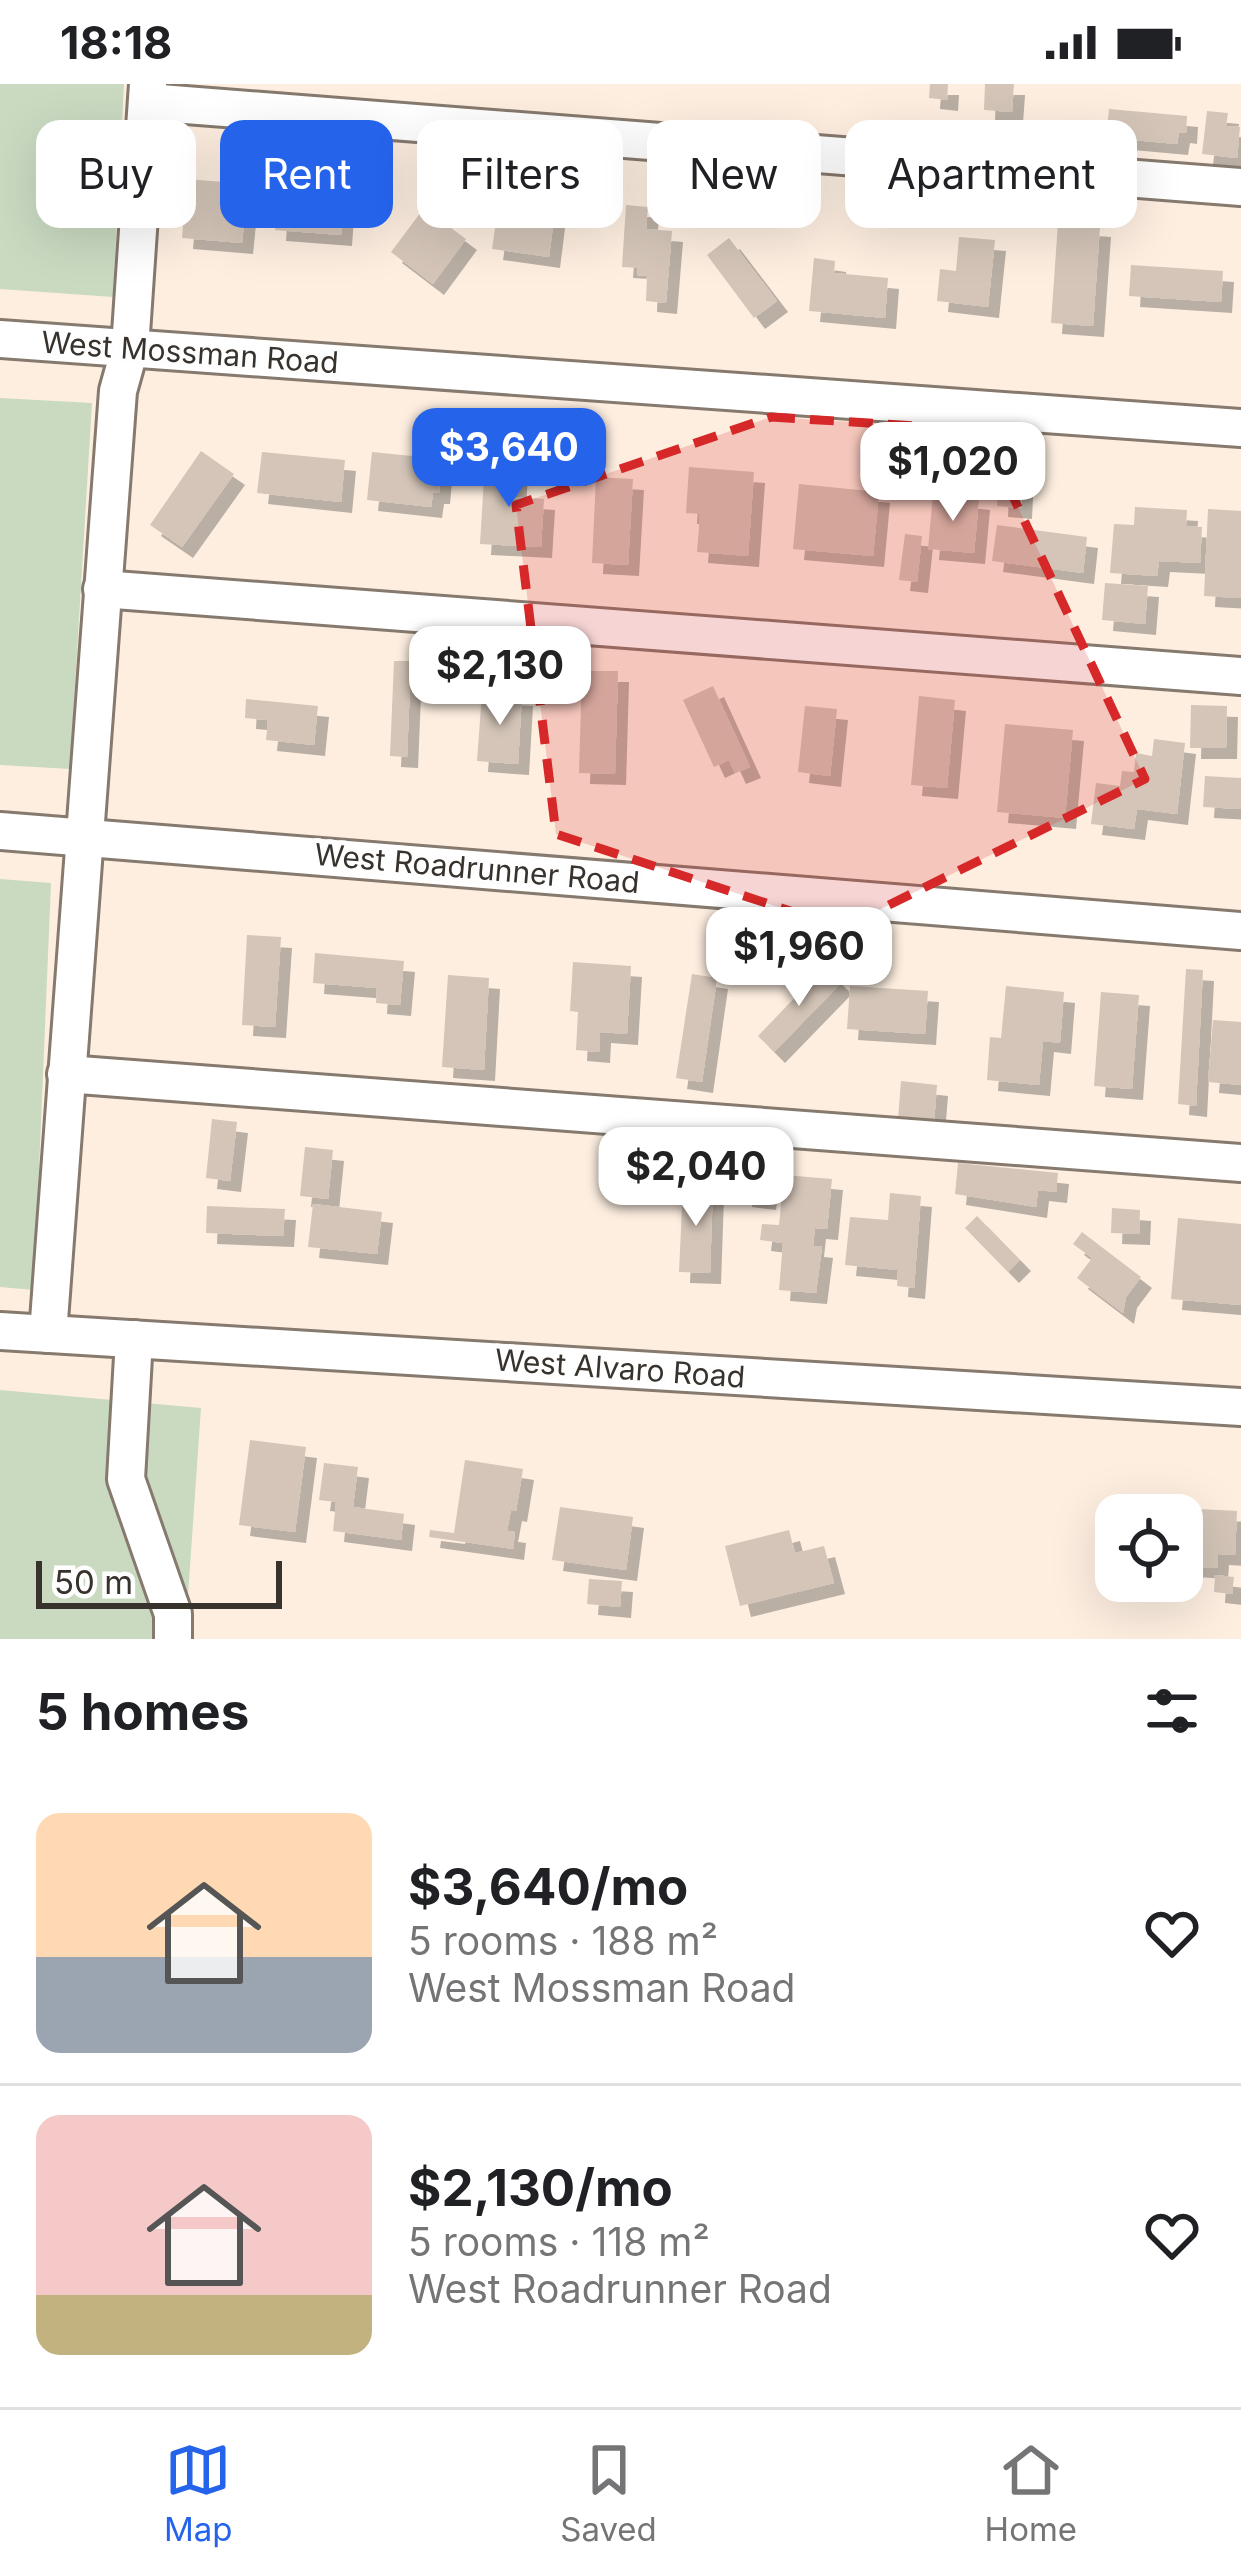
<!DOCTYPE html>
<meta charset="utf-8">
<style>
:root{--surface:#fff;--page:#f6f6f6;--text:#202124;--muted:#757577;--line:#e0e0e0;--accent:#2563eb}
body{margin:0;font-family:Inter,sans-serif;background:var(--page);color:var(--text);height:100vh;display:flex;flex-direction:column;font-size:45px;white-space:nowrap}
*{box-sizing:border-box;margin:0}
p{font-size:39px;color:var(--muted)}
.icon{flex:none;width:66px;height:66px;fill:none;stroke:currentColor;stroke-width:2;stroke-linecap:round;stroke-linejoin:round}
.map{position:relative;height:1555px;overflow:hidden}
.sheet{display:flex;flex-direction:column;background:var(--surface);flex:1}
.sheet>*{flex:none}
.banner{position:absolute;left:36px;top:36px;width:1170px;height:108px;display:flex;gap:24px}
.controls{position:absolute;left:1095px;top:1410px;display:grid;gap:24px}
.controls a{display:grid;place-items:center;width:108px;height:108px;border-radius:24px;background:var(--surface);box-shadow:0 12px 48px #0002;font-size:60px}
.scale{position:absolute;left:36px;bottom:30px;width:246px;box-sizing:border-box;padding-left:12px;border:6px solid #38322d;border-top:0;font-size:33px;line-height:42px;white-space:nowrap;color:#38322d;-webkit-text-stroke:9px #fefefe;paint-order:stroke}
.price{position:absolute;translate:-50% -102px;padding:0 27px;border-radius:24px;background:#fff;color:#222;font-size:39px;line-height:78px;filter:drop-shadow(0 3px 6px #0008)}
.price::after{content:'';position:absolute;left:50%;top:72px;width:36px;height:27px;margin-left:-18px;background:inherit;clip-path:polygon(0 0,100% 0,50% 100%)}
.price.current{background:var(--accent);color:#fff}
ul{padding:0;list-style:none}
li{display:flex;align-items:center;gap:36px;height:300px;padding:0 36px}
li+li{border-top:3px solid var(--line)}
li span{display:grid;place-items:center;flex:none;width:336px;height:240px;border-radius:24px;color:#555}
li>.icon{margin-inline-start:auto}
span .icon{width:144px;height:144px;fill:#fffc;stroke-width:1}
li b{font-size:51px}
h2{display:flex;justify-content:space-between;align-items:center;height:144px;padding:0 36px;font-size:51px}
.tag{padding:0 42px;border-radius:24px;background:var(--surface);box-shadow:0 12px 48px #0002;font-size:42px;line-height:108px}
.tag.current{background:var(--accent);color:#fff}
.status{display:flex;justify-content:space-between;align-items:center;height:84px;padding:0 60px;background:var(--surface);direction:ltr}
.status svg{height:33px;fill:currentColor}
.tab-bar{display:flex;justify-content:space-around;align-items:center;height:168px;border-top:3px solid var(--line);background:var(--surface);font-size:33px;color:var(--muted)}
.tab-bar a{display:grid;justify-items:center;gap:6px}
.tab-bar .current{color:var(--accent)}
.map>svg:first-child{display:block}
.green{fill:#cadac1}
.building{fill:#d4c5b8;filter:url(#shadow)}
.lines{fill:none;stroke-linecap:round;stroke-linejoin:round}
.minor-casing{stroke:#86796d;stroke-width:42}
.minor{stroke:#fff;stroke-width:36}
.marked{fill:#d62828;fill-opacity:0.2;stroke:#d62828;stroke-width:9;stroke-dasharray:24 15;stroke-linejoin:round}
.labels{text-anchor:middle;stroke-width:10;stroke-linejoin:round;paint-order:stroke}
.street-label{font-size:30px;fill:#38322d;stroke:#fefefe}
</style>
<div class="status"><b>18:18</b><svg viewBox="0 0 49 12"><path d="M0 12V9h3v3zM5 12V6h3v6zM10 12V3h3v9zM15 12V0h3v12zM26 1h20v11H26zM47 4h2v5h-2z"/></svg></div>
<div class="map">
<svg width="1241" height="1555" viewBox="0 0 1241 1555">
<defs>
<filter id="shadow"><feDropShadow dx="11" dy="11" stdDeviation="0" flood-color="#0004"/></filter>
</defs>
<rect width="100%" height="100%" fill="#fdeee0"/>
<g class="green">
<path d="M0 0H124L113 213 0 205Z"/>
<path d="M0 314 92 319 70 685 0 681Z"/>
<path d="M0 795 51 799 34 1206 0 1203Z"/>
<path d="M0 1306 201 1324 185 1555H0Z"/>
</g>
<g class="building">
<path d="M930 0H948L947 16 929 14Z"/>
<path d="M985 0H1014L1012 28 984 26Z"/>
<path d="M1109 25 1187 32 1186 49 1179 48 1177 60 1122 55 1123 47 1107 46Z"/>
<path d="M1207 27 1228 29 1226 42 1240 43 1237 74 1202 70Z"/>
<path d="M187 95 248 100 242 159 182 154Z"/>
<path d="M278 104 344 108 341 151 275 146Z"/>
<path d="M500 110 556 118 549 173 492 165Z"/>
<path d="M975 111 1005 112 1004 132 974 131Z"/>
<path d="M626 121 648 123 646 145 672 147 666 219 646 217 647 192 637 191 638 184 622 183Z"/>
<path d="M424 124 466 155 433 200 391 168Z"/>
<path d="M1058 139 1100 142 1093 242 1051 239Z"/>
<path d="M959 153 995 156 988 223 937 217 940 185 956 187Z"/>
<path d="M729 154 777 217 754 234 707 171Z"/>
<path d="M814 174 835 177 834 189 888 194 885 234 809 227Z"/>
<path d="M1131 181 1223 187 1221 218 1129 212Z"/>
<path d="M201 367 234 390 182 463 150 441Z"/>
<path d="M262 368 345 376 341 418 257 409Z"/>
<path d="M372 368 442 375 439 409H433L431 423 367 416Z"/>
<path d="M485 378 517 380 515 413 544 415 541 463 480 460Z"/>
<path d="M999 381 1023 382 1021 424 997 422Z"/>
<path d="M689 383 754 388 748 472 697 468 700 430 686 429Z"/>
<path d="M596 393 633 395 628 481 592 479Z"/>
<path d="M799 400 879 408 873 472 793 465Z"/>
<path d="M933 410 979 415 974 469 928 465Z"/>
<path d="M1135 423 1187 426 1186 442 1202 443 1200 479 1159 477 1157 492 1110 489 1114 440 1134 441Z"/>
<path d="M1208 425 1241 427V514L1204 512Z"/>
<path d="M997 441 1087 453 1083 489 992 477Z"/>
<path d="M905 450 922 452 917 498 899 496Z"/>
<path d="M1105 499 1148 502 1145 540 1102 536Z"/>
<path d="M394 577H411L407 673 390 672Z"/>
<path d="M582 587H618L615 690 579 689Z"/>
<path d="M713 602 750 683 735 689 729 676 714 683 683 616Z"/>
<path d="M482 609 522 611 518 680 477 677Z"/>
<path d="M919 612 955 616 947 704 911 701Z"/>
<path d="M246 615 318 622 314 661 266 656 268 636 245 634Z"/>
<path d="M1191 621 1227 622 1226 664H1190Z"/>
<path d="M805 622 837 625 830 692 798 688Z"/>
<path d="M1005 640 1073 646 1065 734 997 728Z"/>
<path d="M1154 655 1185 659 1177 730 1137 725 1134 745 1091 740 1096 699 1120 702 1122 687 1134 688 1136 669 1152 672Z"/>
<path d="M1205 692 1241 694V725L1203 723Z"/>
<path d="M247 851 281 853 275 943 242 941Z"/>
<path d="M315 869 404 877 400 921 376 919 377 904 313 899Z"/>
<path d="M573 878 631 882 627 950 600 948 599 968 576 966 578 928 570 927Z"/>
<path d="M824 883 841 899 774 968 758 952Z"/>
<path d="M1186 885 1203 886 1196 1022 1178 1020Z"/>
<path d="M692 890 717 894 702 998 676 994Z"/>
<path d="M448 891 489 894 484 986 442 983Z"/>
<path d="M850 902 928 907 925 950 847 945Z"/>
<path d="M1006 902 1064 908 1060 959 1043 957 1039 1001 987 996 990 953 1001 954Z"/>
<path d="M1101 908 1139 911 1132 1005 1094 1002Z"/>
<path d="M1213 936 1241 938V1001L1208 998Z"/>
<path d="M901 997 937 1001 934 1038 898 1035Z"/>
<path d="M212 1035 237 1038 230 1097 206 1094Z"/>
<path d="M633 1053 695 1060 691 1097 628 1090Z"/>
<path d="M305 1063 333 1066 328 1115 300 1112Z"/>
<path d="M748 1064 771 1067 765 1115 741 1112Z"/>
<path d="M958 1079 1058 1089 1056 1108 1038 1106 1036 1123 955 1110Z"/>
<path d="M784 1091 832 1095 827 1145 815 1144 813 1162 822 1163 816 1209 779 1206 783 1159 760 1156 762 1140 779 1141Z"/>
<path d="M683 1101 713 1102 710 1189 679 1188Z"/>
<path d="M890 1109 921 1112 914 1204 897 1202 898 1186 845 1181 850 1133 888 1136Z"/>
<path d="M313 1120 382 1128 377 1170 308 1163Z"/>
<path d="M207 1122 285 1125 283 1152 206 1149Z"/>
<path d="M1112 1124 1140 1126 1139 1150 1111 1149Z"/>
<path d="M977 1132 1020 1176 1008 1188 965 1144Z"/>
<path d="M1178 1134 1241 1140V1221L1171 1215Z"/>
<path d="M1082 1148 1141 1193 1126 1213 1123 1229 1077 1194 1092 1174 1073 1160Z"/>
<path d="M250 1356 306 1363 295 1448 239 1441Z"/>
<path d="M465 1376 523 1385 516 1427 511 1426 507 1447 515 1448 513 1465 429 1453 430 1446 454 1449Z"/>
<path d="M324 1379 358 1383 353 1423 404 1430 401 1456 333 1447 336 1418 319 1416Z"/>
<path d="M560 1423 633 1433 626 1486 552 1476Z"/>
<path d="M1162 1423 1237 1427 1235 1471 1218 1470 1217 1484 1186 1482 1182 1431H1161Z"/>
<path d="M789 1446 795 1469 824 1462 834 1499 740 1522 725 1462Z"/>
<path d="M1215 1491 1234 1493 1232 1510 1214 1508Z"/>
<path d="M589 1495 622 1497 620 1523 587 1520Z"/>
</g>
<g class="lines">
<defs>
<g id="minor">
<path d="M147 18 1241 103"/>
<path d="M0 255 1241 344"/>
<path d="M102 505 1241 592"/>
<path d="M0 747 1241 847"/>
<path d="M66 990 1241 1079"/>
<path d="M0 1247 1241 1323"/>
<path d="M48 1250 118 307 130 264 148 0"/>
<path d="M134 1255 126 1395 173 1530V1555"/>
</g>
</defs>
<use href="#minor" class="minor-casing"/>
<use href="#minor" class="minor"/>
</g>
<path class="marked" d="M771 333 982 346 1145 695 842 844 556 750 516 421Z"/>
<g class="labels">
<g class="street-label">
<text transform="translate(190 269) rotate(4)" y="10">West Mossman Road</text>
<text transform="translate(477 785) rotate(5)" y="10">West Roadrunner Road</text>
<text transform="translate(620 1285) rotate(4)" y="10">West Alvaro Road</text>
</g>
</g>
</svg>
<div class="controls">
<a><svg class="icon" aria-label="locate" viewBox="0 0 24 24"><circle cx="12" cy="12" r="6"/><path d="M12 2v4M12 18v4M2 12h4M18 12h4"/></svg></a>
</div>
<div class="scale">50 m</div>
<b class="price current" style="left:509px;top:426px">$3,640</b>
<b class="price" style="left:953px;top:440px">$1,020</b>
<b class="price" style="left:500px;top:644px">$2,130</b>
<b class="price" style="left:799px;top:925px">$1,960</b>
<b class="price" style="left:696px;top:1145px">$2,040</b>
<div class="banner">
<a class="tag">Buy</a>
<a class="tag current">Rent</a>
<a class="tag">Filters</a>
<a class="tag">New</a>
<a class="tag">Apartment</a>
</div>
</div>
<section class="sheet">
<h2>5 homes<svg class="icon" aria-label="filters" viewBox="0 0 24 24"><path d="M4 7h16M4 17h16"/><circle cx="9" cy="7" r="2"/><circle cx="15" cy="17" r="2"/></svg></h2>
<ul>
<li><span style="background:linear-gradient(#ffd9b3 60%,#9aa5b1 0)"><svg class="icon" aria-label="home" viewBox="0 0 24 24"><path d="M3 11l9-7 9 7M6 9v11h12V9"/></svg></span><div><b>$3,640/mo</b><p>5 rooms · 188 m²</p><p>West Mossman Road</p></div><svg class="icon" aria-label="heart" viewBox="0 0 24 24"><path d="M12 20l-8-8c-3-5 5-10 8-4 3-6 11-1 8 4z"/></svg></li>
<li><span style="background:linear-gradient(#f6c9c9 75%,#c2b280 0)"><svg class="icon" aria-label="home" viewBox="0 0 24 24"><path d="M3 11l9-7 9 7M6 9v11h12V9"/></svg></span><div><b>$2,130/mo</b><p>5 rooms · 118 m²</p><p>West Roadrunner Road</p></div><svg class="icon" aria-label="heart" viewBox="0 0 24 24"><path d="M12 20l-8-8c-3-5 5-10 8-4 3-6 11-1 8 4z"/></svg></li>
</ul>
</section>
<nav class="tab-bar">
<a class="current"><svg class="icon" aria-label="map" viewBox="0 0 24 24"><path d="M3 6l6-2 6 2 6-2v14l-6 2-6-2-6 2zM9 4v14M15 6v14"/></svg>Map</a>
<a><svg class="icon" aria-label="saved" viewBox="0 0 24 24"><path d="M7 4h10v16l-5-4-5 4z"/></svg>Saved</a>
<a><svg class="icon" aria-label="home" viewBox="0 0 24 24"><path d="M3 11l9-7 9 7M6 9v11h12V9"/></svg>Home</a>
</nav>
